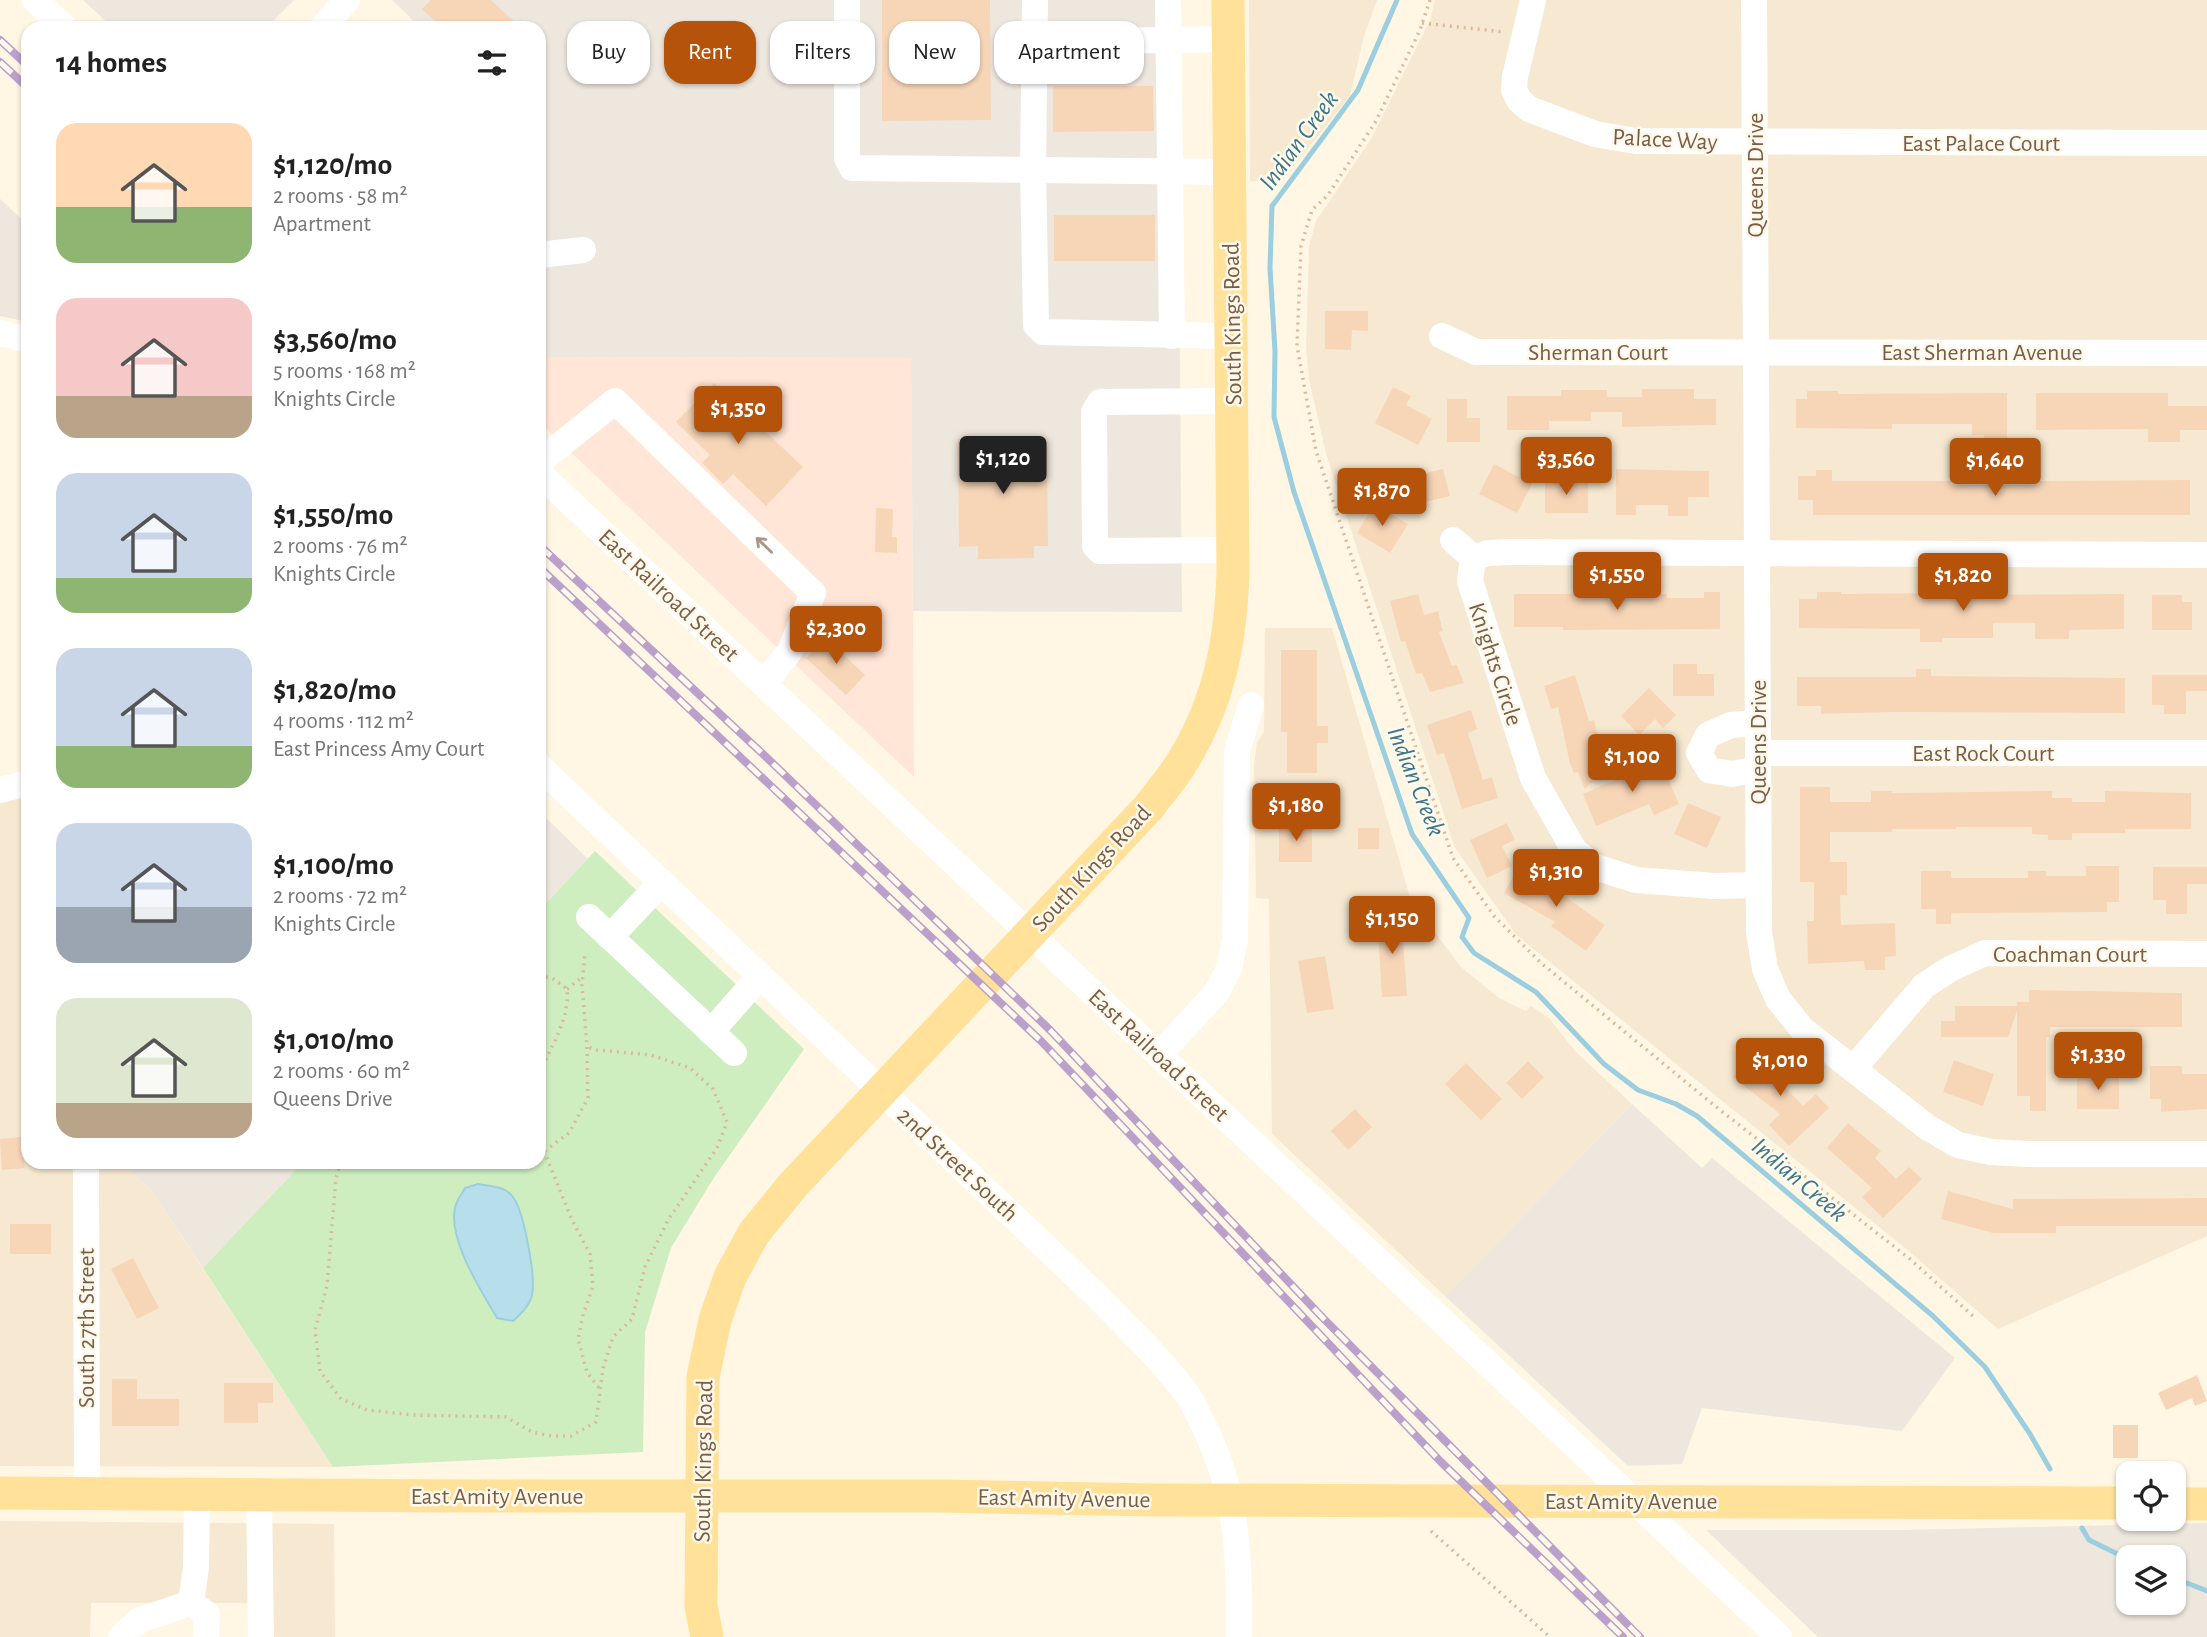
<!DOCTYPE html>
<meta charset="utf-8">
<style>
:root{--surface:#fff;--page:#f2f2f2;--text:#222;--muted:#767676;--accent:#b45309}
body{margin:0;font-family:"Alegreya Sans",sans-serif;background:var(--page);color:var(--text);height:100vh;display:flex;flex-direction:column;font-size:26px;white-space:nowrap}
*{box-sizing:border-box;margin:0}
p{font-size:23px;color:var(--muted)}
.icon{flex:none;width:38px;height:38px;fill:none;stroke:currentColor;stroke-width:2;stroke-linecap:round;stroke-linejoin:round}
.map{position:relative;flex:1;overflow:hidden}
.sheet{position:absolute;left:21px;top:21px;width:525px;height:1148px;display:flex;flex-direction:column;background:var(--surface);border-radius:21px;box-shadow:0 2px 5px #0004}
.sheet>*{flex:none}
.hud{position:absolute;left:567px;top:21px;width:665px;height:63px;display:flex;gap:14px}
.buttons{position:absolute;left:2116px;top:1461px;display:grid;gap:14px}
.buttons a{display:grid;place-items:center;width:70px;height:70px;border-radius:14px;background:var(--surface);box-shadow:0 2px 5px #0004;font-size:35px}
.price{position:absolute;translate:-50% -60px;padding:0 16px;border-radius:7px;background:var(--accent);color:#fff;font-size:23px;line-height:46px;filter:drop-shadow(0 2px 4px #0008)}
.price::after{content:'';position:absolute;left:50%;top:42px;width:21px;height:16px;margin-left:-10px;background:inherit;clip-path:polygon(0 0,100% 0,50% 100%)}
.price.current{background:#222;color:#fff}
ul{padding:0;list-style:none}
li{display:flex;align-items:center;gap:21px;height:175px;padding:0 35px}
li span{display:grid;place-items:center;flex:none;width:196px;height:140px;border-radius:21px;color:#555}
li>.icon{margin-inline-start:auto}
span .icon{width:84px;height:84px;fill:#fffc;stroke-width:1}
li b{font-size:30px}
h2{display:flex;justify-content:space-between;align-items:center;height:84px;padding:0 35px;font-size:30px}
.chip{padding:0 24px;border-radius:21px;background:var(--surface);box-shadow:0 2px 5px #0004;font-size:24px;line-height:63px}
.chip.current{background:var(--accent);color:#fff}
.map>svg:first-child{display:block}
.residential{fill:#f7e9d1}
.commercial{fill:#ffe6d7}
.industrial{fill:#eee7de;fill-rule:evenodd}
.green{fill:#cfeec0}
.water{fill:#b6dfeb;stroke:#9bcede;stroke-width:2}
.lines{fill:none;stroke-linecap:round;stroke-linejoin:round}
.stream{stroke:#9bcede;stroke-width:5}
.building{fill:#f7d6b8}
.path{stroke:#dcb99b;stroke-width:3.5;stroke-dasharray:2 5;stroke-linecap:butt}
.minor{stroke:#fff;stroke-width:26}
.major{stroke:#ffe19a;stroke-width:33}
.rail-casing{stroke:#baa0ca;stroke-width:8}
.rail{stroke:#fff9ec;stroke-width:5;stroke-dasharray:16;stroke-linecap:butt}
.oneway{stroke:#a99687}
.labels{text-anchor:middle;stroke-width:5;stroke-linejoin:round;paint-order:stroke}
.street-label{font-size:24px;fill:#7a5d46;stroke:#fff9ec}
.water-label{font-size:26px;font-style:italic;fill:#3b7689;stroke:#fff9ec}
</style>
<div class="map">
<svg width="2207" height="1637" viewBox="0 0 2207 1637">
<rect width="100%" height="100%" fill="#fff6e4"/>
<g class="residential">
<path d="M1249 0H1377L1364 36 1350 96 1282 181H1250Z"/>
<path d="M1435 0H2207V1236L1998 1329 1905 1248 1531 947 1515 933 1455 848 1326 454 1309 379 1306 348 1309 246 1316 221 1371 139 1430 20Z"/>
<path d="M1265 628H1332L1411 901 1461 967 1499 998 1526 1011 1531 1006 1549 1018 1576 1052 1632 1104 1445 1296 1272 1134 1269 899 1256 898 1254 765 1257 742 1264 732Z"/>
<path d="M28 782V1162H119L152 1191 333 1467 0 1466V788Z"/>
<path d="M0 1521 334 1524 335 1637H273L272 1603H91L90 1637H0Z"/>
</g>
<path class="commercial" d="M539 357 911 358 914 777 539 422Z"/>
<g class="industrial">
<path d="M83 0H294L266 28H113Z"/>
<path d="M392 0H1177L1182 612 913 611 911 358 539 357V28H421Z"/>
<path d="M0 199 28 225V322L0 316Z"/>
<path d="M539 811 588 859 539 911Z"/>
<path d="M1632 1104 1702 1168 1712 1158 1955 1358 1902 1431 1702 1408 1682 1464 1628 1466 1445 1296Z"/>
<path d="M119 1162H303L203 1268 152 1191Z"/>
<path d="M2207 1523V1637H1818L1706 1530H1903ZM2128 1558H2174V1603H2128Z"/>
</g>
<path class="green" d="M595 851 804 1049 713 1179 671 1248 645 1332 643 1452 333 1467 203 1268 303 1162H539V911Z"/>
<path class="water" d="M478 1184C490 1186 505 1186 513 1197 524 1212 536 1277 532 1295 530 1305 521 1314 513 1321L497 1318C482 1292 443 1233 457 1202 459 1197 463 1192 465 1188Z"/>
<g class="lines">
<g class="stream">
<path d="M1397 0 1358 90 1272 206 1270 268 1275 351 1274 417 1294 492 1412 834 1469 918 1462 937 1474 953 1536 992 1604 1064 1638 1090 1676 1104 1697 1116 1933 1316 1985 1367 2030 1434 2050 1469"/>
<path d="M2082 1528 2089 1540 2128 1559"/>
<path d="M2174 1578 2207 1591"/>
</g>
</g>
<g class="building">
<path d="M431 0H491L521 28H443L422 9Z"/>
<path d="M882 0H990L991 120 882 121Z"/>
<path d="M1053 86H1153L1154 131 1053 132Z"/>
<rect x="1054" y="215" width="101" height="46"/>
<path d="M1325 311H1368V331L1352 330 1351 350 1325 349Z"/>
<path d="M714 383 803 467 766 506 733 474 723 484 702 463 710 455 676 422Z"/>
<path d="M1393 387 1411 396 1406 405 1432 419 1418 445 1375 423Z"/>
<path d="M1642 389H1694V399H1716V425L1622 427V412H1591V421H1549V430H1507V396H1561V390H1607V397H1642Z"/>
<path d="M1807 391H1838V394L2007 393V439H1984V435H1972V424H1892V429L1796 428V399H1807Z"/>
<path d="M2036 393H2168V406H2207V430H2180V442H2148V429L2036 430Z"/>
<path d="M1447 399H1467V418H1480V442H1447Z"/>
<path d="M1047 438 1048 546H1034V558L978 559V546L959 547 958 439Z"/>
<path d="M1494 464 1532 484 1517 513 1479 494Z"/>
<path d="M1443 469 1450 496 1401 508 1395 480Z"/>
<path d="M1616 469 1709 471V497H1688V516H1668V505H1636V515H1616Z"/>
<path d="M1816 470H1832V481H1951V485H2034L2035 481 2190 480V515H1813V500H1798V476H1816Z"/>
<rect x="1545" y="481" width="43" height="32"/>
<path d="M1374 504 1408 524 1390 553 1357 533Z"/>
<path d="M876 508 893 509 892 537H897V553L875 552Z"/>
<path d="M1704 592H1720V629L1563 630V627H1514V594H1667V598H1704Z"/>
<path d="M1817 592H1841V594L1940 593V595L2124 594V629L2069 630V639H2035V623H1993V638H1942V642H1920V629L1799 628V599H1817Z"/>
<path d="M1418 594 1424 615 1438 611 1443 631 1439 632 1452 666 1457 665 1464 683 1430 692 1422 673 1416 674 1405 641 1401 642 1390 601Z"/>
<path d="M2152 595H2182V602H2192V630H2152Z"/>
<path d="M826 638 865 675 846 695 806 658Z"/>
<path d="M1281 650H1317V726H1328V743H1317V773H1287V732H1281Z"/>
<path d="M1673 664H1697V674H1714V696H1673Z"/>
<path d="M1916 669H1931V676L2125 678V713L1892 712 1821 714V706H1797V677H1916Z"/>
<path d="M1575 675 1589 721 1594 720 1605 769 1585 789 1578 772 1574 773 1570 764 1558 707 1551 709 1544 686Z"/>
<path d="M2152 675H2207V691H2186V714H2164V705H2152Z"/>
<path d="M1649 688 1676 715 1663 728 1655 719 1639 735 1621 716Z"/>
<path d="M1471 710 1477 729 1468 733 1483 780 1492 777 1498 798 1462 809 1444 753 1437 755 1427 725Z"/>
<path d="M1660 760 1679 804 1654 815 1649 804 1596 826 1583 794Z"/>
<path d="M1800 787H1830V802H1871V791H1892V793L2052 791V798H2072V802H2105V791L2191 793V829H2125V833H2072V840H2048V835L2032 834V827H1956V829H1892V832H1830V862H1847V895H1840L1841 925 1895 923 1896 956 1885 957V970H1865L1864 961 1808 964 1807 921H1814V882H1800Z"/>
<path d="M1688 803 1721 817 1707 848 1674 834Z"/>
<path d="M1507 823 1515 840 1502 846 1512 866 1487 878 1470 840Z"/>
<rect x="1279" y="824" width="33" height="38"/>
<rect x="1358" y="828" width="21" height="21"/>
<path d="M2086 866H2119V902H2107V912L1951 913V924H1936V909H1921V871H1951V878H2028V871H2046V876H2086Z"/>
<path d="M2153 867H2207V884H2187V914H2166V900H2153Z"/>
<path d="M1531 870 1555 884 1553 888 1605 925 1586 951 1551 926 1555 922 1504 893 1515 873 1521 886Z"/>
<path d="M1401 913 1407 996 1382 997 1377 915Z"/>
<path d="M1325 956 1334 1009 1307 1013 1298 961Z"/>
<path d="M2029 990 2182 993V1027H2050V1037H2046V1111H2030V1096H2017V1011L2008 1037H1941V1021H1955V1006H2017V1002H2029Z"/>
<path d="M1754 1051 1787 1077 1782 1084 1803 1106 1816 1094 1829 1108 1789 1146 1769 1125 1780 1114 1733 1077Z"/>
<path d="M1954 1060 1994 1074 1983 1106 1943 1092Z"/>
<path d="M1528 1061 1544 1077 1522 1099 1506 1083Z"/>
<path d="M1466 1063 1502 1099 1481 1120 1445 1084Z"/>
<path d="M2150 1066H2182V1074H2207V1109L2161 1112V1099H2150Z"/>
<rect x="2077" y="1075" width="42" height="34"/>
<path d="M1355 1109 1372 1127 1348 1150 1331 1131Z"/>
<path d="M1848 1123 1881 1151 1875 1158 1896 1179 1909 1167 1922 1179 1883 1218 1862 1197 1872 1188 1827 1148Z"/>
<path d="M21 1137 25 1168 2 1170 0 1139Z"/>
<path d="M1948 1191 2013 1209V1199L2207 1198V1226H2056V1233H1993L1941 1219Z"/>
<rect x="10" y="1224" width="41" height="30"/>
<path d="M133 1258 159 1308 137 1319 111 1269Z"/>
<path d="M2197 1375 2207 1401 2195 1406 2192 1398 2166 1410 2158 1393Z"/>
<path d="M112 1379H137V1399H179V1426H112Z"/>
<path d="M224 1383H273V1403H258V1423H224Z"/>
<rect x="2113" y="1425" width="25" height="33"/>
</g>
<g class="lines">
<g class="path">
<path d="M1430 0 1420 30 1376 121 1328 195 1312 210 1301 246 1297 346 1316 451 1453 858 1494 916 1541 963 1715 1106 1910 1259 1973 1316"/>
<path d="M1422 23 1504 32"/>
<path d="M539 976 552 978 567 989C570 1020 550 1047 539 1075"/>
<path d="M567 989 581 978"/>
<path d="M544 1151 572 1220 590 1254 593 1286 583 1315 578 1339 587 1372 599 1388"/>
<path d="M539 1155 569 1133 588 1098 587 1047 582 985 585 954"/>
<path d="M341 1162 336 1178 327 1286 315 1330 320 1371 341 1399 367 1410 413 1415 506 1417 532 1432 551 1436H571L596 1422 603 1368 613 1337 632 1319 645 1267 668 1220 717 1148 727 1122 713 1089 690 1068 651 1055 597 1050 587 1047"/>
<path d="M1431 1531 1550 1637"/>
</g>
<g class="minor">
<path d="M35 0 65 28"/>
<path d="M847 0V158L852 168 1230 172"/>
<path d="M1035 0 1033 169 1036 325 1043 332 1231 336"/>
<path d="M1168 0 1172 336"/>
<path d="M1533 0 1515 77 1514 90 1519 100 1529 109 1595 134 1636 141 2207 143"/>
<path d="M1754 0 1759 932 1765 969 1778 999 1802 1029 1927 1127 1958 1145 1991 1152 2028 1154H2207"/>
<path d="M322 28 347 0"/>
<path d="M1036 42 1229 39"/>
<path d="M539 255 583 250"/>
<path d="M0 333 28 340"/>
<path d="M1442 336 1476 352 2207 353"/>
<path d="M1233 401 1100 402 1094 412 1095 546 1100 551 1233 550"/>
<path d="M539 462 615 401 813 593 790 651 764 684"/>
<path d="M539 473C952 861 1367 1247 1779 1637"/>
<path d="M1453 540 1473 558"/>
<path d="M1758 723 1731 725 1708 735 1699 753 1709 770 1732 774 1758 769"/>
<path d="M1758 753H2207"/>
<path d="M539 766 1096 1295C1127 1327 1160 1358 1187 1394 1193 1402 1197 1413 1202 1422 1238 1492 1240 1560 1239 1637"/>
<path d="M0 790 28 783"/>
<path d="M1759 885 1714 886 1636 880 1595 867 1574 850 1533 778 1470 581 1473 558 1488 553 1509 552 2207 555"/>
<path d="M589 917 734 1053"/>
<path d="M610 937 662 882"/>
<path d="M711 1032 760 976"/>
<path d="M1159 1055 1216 993 1229 969 1235 940 1237 751 1251 705"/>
<path d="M1853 1069 1924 986 1950 969 1985 953 2207 954"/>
<path d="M86 1162 87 1493"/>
<path d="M259 1495 261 1637"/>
<path d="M191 1603 196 1567 197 1494"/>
<path d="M191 1603 207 1614 206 1637"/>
<path d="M121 1637 140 1620 191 1603"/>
</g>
<g class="major">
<path d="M0 1493 462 1496H940L1155 1500 2128 1503"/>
<path d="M2174 1504H2207"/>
<path d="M707 1637 701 1606 703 1377 715 1320 730 1277 754 1233 793 1185 1148 808C1159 793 1172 779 1181 764 1219 704 1231 641 1233 571L1228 0"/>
</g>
<defs>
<g id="rail">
<path d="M0 40 28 66"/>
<path d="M0 62 28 88"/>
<path d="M539 545 764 755 1050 1030 1322 1317 1640 1637"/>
<path d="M539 567 1042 1042 1441 1462 1623 1637"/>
</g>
</defs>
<use href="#rail" class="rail-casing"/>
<use href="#rail" class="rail"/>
</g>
<defs><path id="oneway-shaft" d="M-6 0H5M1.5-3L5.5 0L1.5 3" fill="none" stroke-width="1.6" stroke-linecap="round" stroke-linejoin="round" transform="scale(1.75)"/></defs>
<use class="oneway" href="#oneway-shaft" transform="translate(764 545) rotate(-136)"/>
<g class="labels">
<g class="street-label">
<text transform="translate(1665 139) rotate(3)" y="8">Palace Way</text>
<text x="1981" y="151">East Palace Court</text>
<text transform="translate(1755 175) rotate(-90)" y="8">Queens Drive</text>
<text transform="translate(1232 324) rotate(-91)" y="8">South Kings Road</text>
<text x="1598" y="360">Sherman Court</text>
<text x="1982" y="360">East Sherman Avenue</text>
<text transform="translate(669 595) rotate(43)" y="8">East Railroad Street</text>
<text transform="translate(1496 664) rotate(72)" y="8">Knights Circle</text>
<text transform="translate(1758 742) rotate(-90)" y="8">Queens Drive</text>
<text x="1983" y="761">East Rock Court</text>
<text transform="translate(1091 868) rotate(-47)" y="8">South Kings Road</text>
<text x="2070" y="962">Coachman Court</text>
<text transform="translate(1159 1055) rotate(43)" y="8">East Railroad Street</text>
<text transform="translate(958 1164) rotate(43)" y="8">2nd Street South</text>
<text transform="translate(86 1328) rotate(-90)" y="8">South 27th Street</text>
<text transform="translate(703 1461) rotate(-89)" y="8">South Kings Road</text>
<text x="497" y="1504">East Amity Avenue</text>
<text transform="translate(1064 1498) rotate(1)" y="8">East Amity Avenue</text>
<text x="1631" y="1509">East Amity Avenue</text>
</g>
<g class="water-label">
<text transform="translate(1298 140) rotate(-54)" y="9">Indian Creek</text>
<text transform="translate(1417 781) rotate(68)" y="9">Indian Creek</text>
<text transform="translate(1800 1179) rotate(40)" y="9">Indian Creek</text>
</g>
</g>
</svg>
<div class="buttons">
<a><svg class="icon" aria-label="locate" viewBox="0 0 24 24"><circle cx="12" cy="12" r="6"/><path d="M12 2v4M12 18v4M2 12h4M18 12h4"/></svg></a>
<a><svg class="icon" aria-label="layers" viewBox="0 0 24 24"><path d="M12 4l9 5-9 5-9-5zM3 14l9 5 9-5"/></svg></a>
</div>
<b class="price" style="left:738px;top:446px">$1,350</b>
<b class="price current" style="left:1003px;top:496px">$1,120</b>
<b class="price" style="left:1566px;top:497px">$3,560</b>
<b class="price" style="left:1995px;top:498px">$1,640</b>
<b class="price" style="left:1382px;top:528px">$1,870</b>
<b class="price" style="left:1617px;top:612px">$1,550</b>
<b class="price" style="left:1963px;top:613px">$1,820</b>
<b class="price" style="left:836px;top:666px">$2,300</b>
<b class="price" style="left:1632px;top:794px">$1,100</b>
<b class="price" style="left:1296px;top:843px">$1,180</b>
<b class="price" style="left:1556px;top:909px">$1,310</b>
<b class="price" style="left:1392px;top:956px">$1,150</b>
<b class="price" style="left:2098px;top:1092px">$1,330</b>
<b class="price" style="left:1780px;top:1098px">$1,010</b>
<div class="hud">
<a class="chip">Buy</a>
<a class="chip current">Rent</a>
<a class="chip">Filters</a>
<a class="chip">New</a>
<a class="chip">Apartment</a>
</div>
<section class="sheet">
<h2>14 homes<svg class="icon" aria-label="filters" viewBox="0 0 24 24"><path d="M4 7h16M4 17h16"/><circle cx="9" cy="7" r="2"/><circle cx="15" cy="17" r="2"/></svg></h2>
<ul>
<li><span style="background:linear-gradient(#ffd9b3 60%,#8fb573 0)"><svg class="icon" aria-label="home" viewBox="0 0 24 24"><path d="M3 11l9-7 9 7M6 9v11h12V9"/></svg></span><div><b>$1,120/mo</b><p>2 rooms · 58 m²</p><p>Apartment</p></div></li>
<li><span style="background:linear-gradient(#f6c9c9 70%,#b9a48a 0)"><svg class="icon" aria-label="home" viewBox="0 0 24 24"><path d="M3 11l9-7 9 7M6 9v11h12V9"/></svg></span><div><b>$3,560/mo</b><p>5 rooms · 168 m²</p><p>Knights Circle</p></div></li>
<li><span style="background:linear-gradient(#c9d6e8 75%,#8fb573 0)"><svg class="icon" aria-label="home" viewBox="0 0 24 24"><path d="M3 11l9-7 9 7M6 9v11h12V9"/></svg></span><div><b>$1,550/mo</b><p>2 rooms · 76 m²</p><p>Knights Circle</p></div></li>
<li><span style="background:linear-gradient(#c9d6e8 70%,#8fb573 0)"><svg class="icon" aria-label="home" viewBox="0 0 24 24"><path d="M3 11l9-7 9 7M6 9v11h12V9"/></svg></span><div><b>$1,820/mo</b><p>4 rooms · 112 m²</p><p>East Princess Amy Court</p></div></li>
<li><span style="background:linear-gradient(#c9d6e8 60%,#9aa5b1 0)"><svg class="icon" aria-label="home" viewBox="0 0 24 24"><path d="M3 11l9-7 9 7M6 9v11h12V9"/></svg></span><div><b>$1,100/mo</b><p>2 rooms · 72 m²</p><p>Knights Circle</p></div></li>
<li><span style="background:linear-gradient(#dfe7d0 75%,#b9a48a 0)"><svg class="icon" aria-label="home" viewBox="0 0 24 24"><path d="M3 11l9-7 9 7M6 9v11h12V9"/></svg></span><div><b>$1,010/mo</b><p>2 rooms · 60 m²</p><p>Queens Drive</p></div></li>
</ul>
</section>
</div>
